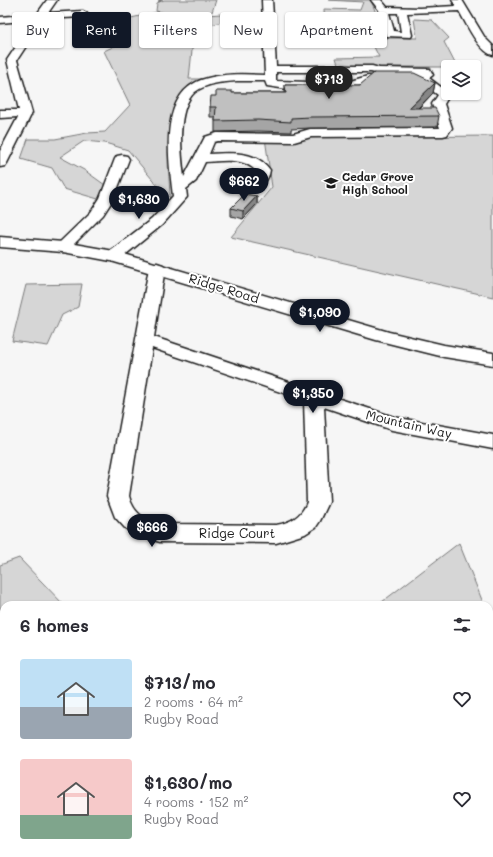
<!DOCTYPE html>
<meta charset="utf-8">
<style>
:root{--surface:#fff;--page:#f7f7f7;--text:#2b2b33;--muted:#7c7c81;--accent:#111827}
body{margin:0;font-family:Mali,sans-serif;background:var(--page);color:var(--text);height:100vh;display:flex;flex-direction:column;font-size:15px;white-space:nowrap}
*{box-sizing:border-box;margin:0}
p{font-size:13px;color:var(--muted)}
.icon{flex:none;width:22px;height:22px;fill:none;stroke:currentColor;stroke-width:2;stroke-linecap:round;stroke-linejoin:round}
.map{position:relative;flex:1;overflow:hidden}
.sheet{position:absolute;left:0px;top:601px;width:493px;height:256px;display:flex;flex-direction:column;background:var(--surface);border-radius:12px 12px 0 0;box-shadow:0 1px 3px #0004}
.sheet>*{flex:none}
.guide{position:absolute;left:12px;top:12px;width:469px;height:36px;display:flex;gap:8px}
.fabs{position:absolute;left:441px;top:60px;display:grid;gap:8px}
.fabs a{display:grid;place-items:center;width:40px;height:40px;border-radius:4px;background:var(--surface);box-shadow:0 1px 3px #0004;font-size:20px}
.price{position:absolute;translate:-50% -34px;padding:0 9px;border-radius:14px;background:var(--accent);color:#fff;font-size:13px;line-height:26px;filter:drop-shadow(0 1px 2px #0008)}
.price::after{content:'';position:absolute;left:50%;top:24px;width:12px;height:9px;margin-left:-6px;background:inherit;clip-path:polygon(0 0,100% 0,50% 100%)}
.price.active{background:#222;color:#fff}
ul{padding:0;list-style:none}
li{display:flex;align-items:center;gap:12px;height:100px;padding:0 20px}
li span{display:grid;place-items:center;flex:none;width:112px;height:80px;border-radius:4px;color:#555}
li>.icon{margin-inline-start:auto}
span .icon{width:48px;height:48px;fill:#fffc;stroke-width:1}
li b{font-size:17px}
h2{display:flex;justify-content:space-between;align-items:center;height:48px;padding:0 20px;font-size:17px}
.tag{padding:0 14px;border-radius:4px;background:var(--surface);box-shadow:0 1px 3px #0004;font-size:14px;line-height:36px}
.tag.active{background:var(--accent);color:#fff}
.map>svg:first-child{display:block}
.green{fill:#d6d6d6;stroke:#797979}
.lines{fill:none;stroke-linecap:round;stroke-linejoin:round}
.stream{stroke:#727272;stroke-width:2}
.minor-casing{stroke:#1c1c1c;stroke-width:3}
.major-casing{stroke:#1c1c1c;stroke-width:3}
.minor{fill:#fff;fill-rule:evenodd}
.major{fill:#fff;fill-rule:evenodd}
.wall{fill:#a5a5a5;stroke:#1c1c1c}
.shaded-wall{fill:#868686;stroke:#1c1c1c}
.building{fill:#c0c0c0;stroke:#1c1c1c}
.labels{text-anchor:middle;stroke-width:4;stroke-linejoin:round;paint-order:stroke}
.far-poi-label{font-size:11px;font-weight:bold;fill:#1c1c1c;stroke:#fff;text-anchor:start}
.street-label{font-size:13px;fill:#1c1c1c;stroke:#fff}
</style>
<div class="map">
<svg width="493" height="857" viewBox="0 0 493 857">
<rect width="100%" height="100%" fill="#f6f6f6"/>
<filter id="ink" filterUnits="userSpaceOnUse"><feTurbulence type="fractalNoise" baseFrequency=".025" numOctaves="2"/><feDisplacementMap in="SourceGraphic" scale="8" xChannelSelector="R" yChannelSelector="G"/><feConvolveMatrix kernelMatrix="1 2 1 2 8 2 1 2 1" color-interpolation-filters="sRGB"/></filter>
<g filter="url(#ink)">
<g class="green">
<path d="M164 0H216L212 12 180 16 156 11 157 3Z"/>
<path d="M328 0H371L385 38H417L414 19 432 20 449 38 444 42 457 67H339L336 58 379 57 374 47 338 38H325L324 9 360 10 363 2Z"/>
<path d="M158 12 177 17 221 14V22L194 31 189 79H209C204 81 196 82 192 85 159 109 169 163 170 198L162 191 128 150 105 143 84 141 60 157 84 170 105 185 98 199 64 189 52 168 21 159 28 139H55L87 133 105 132 130 105 104 51 121 43 131 18Z"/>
<path d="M493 136V297L231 237 272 187 265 138Z"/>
<path d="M82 284 78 307 62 315 48 346 12 341 26 285Z"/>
<path d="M459 543 484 605H378Z"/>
<path d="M19 558 64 605H4V620L0 618V565Z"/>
<path d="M489 751H493V857H443L442 853H489Z"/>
</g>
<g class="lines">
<path class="stream" d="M159 1 161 0"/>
<defs>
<g id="minor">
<path d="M47 0H57L48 13 83 11 88 14 83 17 44 19 17 60 32 113 7 163 5 166 0 167V151L18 117 0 118V110H19L7 60 34 20 0 23V17L37 14Z"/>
<path d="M262 0H272L276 66H372L379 68 430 69 433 75 429 78 450 94 444 104 452 128 447 135 443 136 311 137 294 142 218 141 214 142 209 154C230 153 256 150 270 170 268 185 256 189 242 186L240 183 242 180 255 177 256 171C244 157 222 161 205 162L196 181 186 189 187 197 162 225 120 259 114 261 108 259 106 256 108 253 152 219 173 196C169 161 158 96 201 80 221 73 244 74 265 75ZM276 72H371L379 74H420L368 76 343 83 276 81ZM237 81H265L267 86 287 89H344L369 82 419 81 438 95 432 104 440 128 310 129 293 134 217 133 205 137 184 177C181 154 176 109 195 92 207 83 223 82 237 81Z"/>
<path d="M371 0H381L387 7 419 8 456 6 452 0H462L485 38 493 46V55C479 52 466 23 459 11L407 13 412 35 411 37 386 36 379 10ZM389 13H398L401 32 394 31Z"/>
<path d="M122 155 127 156 129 159 114 198 103 215 68 250 63 252 58 250 55 247 58 244 91 212 100 198 115 159 117 156Z"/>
<path d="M157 263 163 265 165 268 154 337 394 417 493 435V449L392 430 324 407 329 502 320 521 316 527 305 534 276 543 160 542 137 535 125 528 115 517 107 496 149 268 151 265ZM152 348 304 400 307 502C302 516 290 523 276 525L160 524C144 521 133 512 129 496Z"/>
<path d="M0 756 4 757V785L0 784Z"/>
<rect x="251" y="853" width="30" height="4"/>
</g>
<path id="major" d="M0 237 63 242 114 251 389 332 444 345 493 353V365L444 357 376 340 111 261 63 252 0 247Z"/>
</defs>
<use href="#minor" class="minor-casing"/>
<use href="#major" class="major-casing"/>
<use href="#minor" class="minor"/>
<use href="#major" class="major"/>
</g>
<g class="wall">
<path d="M435 83 433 93 419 108 439 116 437 127 310 128 291 129V132L258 131 215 132V117H210V107L216 96 232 93H285V85H360Z"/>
<path d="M257 196V204L243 219 231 216V208Z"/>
</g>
<g class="shaded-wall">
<path d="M435 83 433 93 410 116 409 108Z"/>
<path d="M257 196V204L243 219V211Z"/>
</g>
<g class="building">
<path d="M374 73H414L435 83 409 108H435L439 116 311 117 291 118V122L258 120 215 121 216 107H210L211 96H216V91H232V93H286L285 85H360Z"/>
<path d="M245 194 257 196 243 211 231 208Z"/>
</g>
</g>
<defs>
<symbol id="school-bare" viewBox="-9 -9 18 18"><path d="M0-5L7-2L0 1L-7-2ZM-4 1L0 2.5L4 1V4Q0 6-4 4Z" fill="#1c1c1c" stroke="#fff" stroke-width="2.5" paint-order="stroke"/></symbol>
</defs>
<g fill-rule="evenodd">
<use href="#school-bare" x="321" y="173" width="20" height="20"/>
</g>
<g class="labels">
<g class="far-poi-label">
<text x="342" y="181">Cedar Grove<tspan x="342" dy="13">High School</tspan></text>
</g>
<g class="street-label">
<text transform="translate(224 288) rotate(17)" y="5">Ridge Road</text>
<text transform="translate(409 424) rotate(13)" y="5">Mountain Way</text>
<text x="237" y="538">Ridge Court</text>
</g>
</g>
</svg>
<div class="fabs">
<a><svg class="icon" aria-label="layers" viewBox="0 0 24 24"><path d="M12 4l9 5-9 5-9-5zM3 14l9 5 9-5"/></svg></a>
</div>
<b class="price active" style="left:329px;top:100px">$713</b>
<b class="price" style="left:244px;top:202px">$662</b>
<b class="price" style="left:139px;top:220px">$1,630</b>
<b class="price" style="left:320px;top:333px">$1,090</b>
<b class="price" style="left:313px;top:414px">$1,350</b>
<b class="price" style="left:152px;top:548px">$666</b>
<div class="guide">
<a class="tag">Buy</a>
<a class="tag active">Rent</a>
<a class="tag">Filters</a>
<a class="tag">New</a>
<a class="tag">Apartment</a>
</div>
<section class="sheet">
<h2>6 homes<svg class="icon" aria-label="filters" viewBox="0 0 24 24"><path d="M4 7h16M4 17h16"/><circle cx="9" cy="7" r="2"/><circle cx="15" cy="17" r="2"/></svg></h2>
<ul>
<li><span style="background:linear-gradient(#bfe0f5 60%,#9aa5b1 0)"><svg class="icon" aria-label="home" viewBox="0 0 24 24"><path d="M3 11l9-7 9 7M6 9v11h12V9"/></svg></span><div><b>$713/mo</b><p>2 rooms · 64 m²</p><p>Rugby Road</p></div><svg class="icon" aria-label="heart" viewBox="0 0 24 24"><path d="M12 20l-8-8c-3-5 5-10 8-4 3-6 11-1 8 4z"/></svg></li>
<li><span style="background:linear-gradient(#f6c9c9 70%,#7fa58c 0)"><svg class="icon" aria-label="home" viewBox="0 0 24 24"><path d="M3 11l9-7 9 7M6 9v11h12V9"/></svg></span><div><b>$1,630/mo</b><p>4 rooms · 152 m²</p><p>Rugby Road</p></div><svg class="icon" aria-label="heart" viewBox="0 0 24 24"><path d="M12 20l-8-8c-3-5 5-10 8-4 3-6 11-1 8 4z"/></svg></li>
</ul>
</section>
</div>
